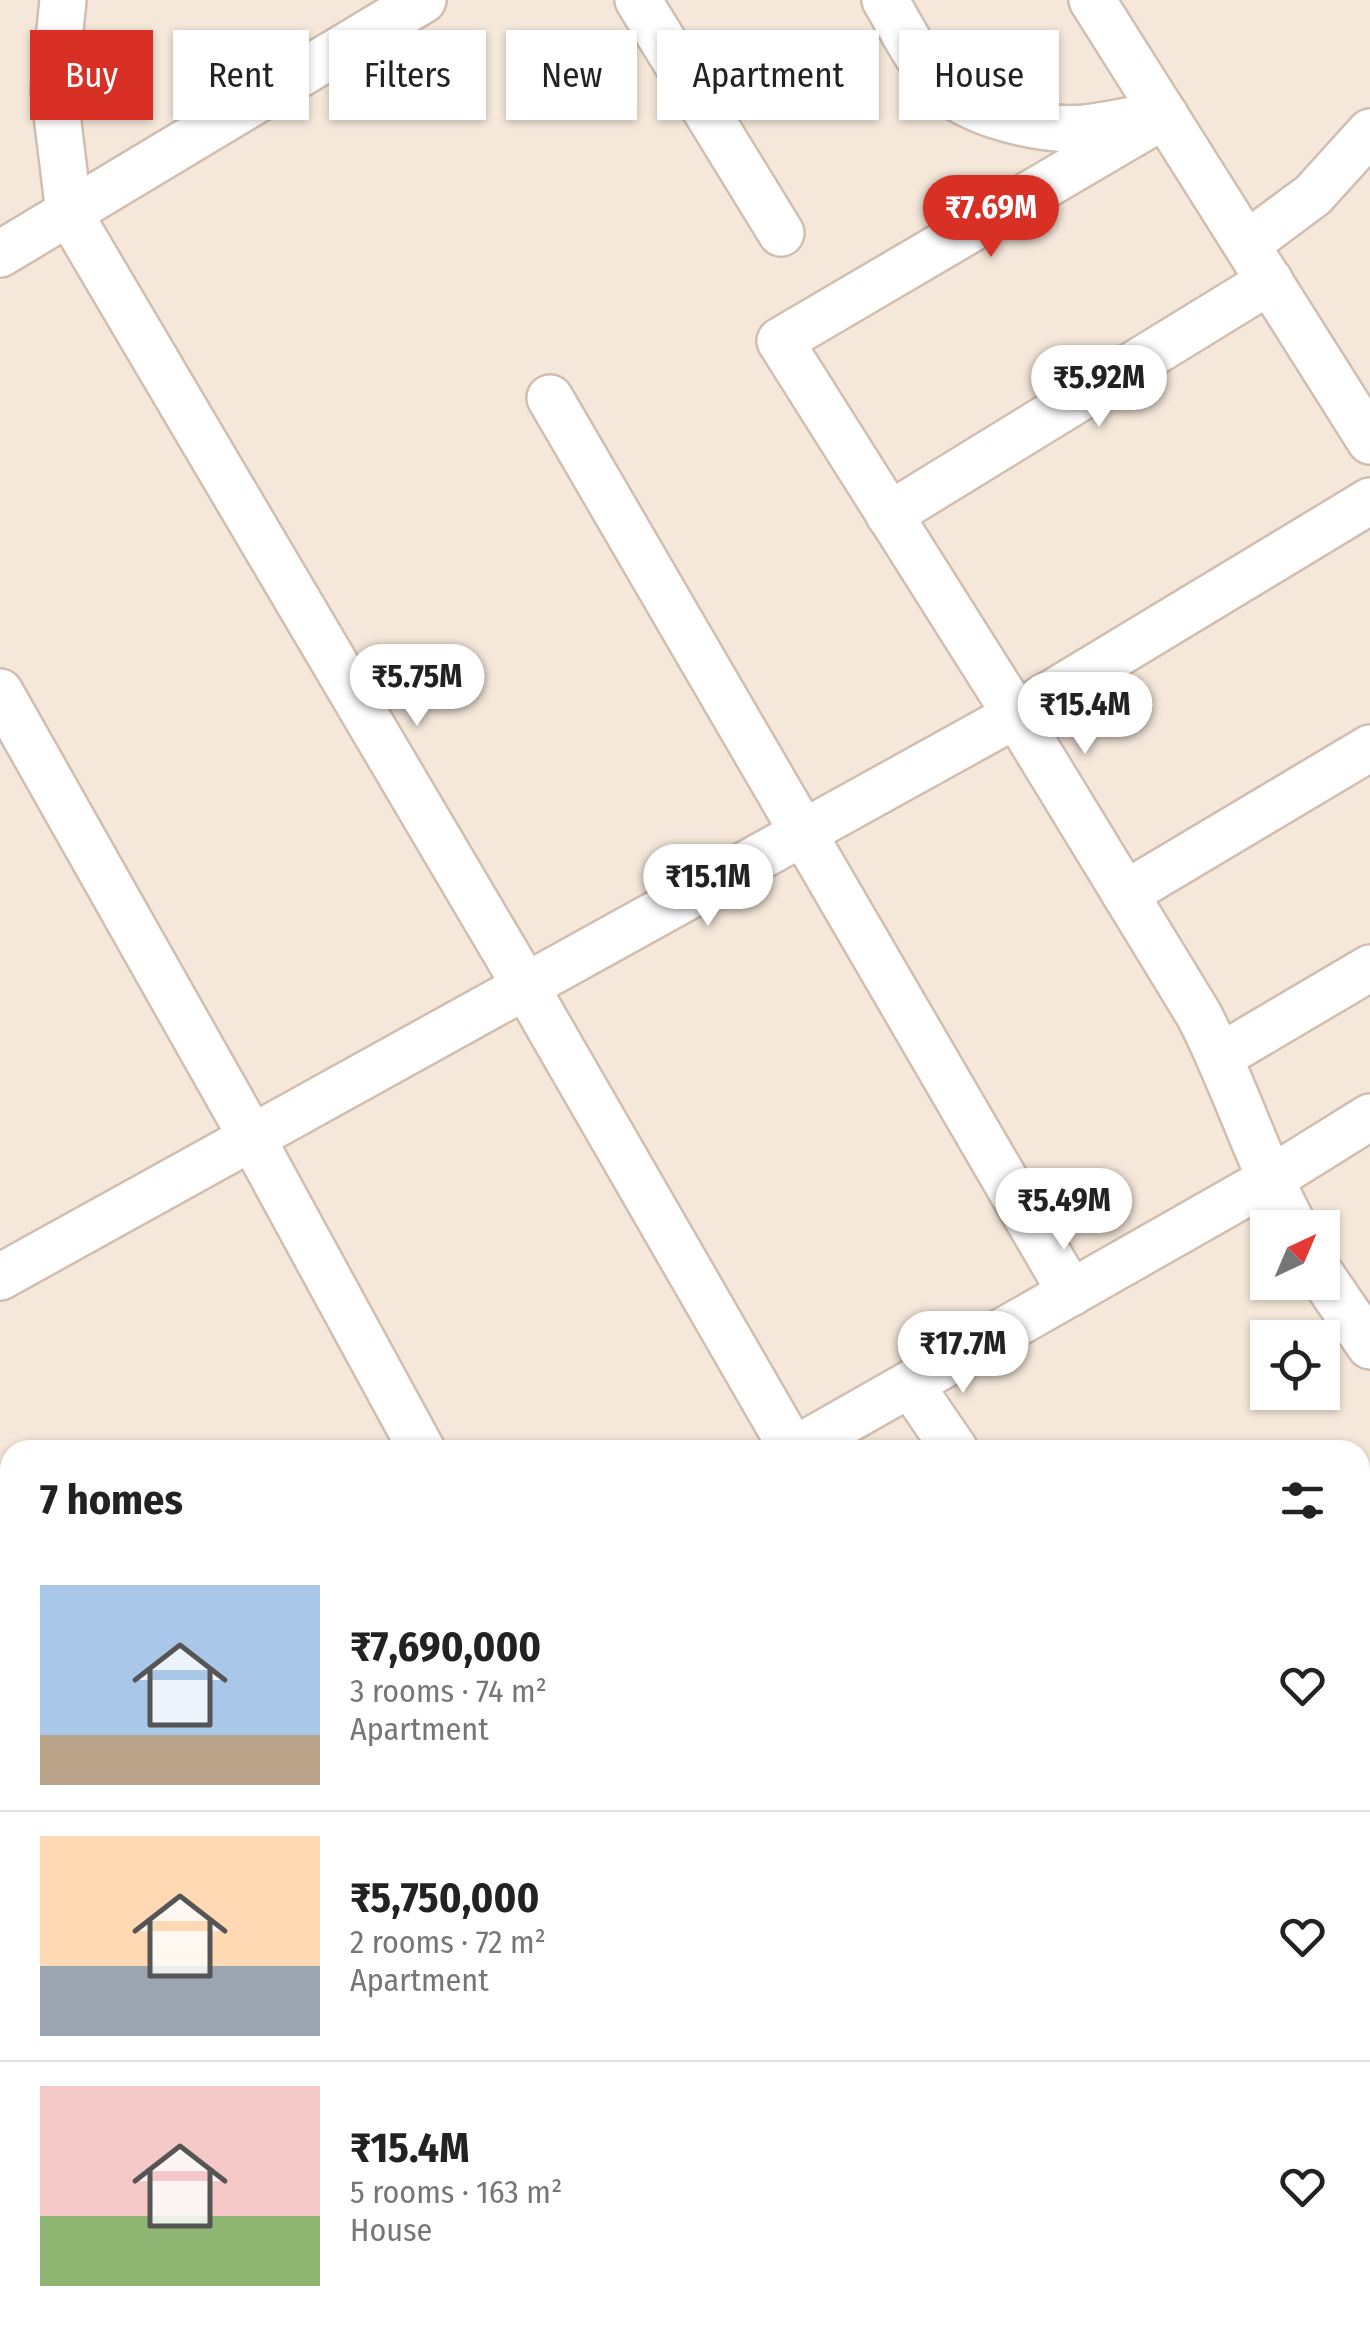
<!DOCTYPE html>
<meta charset="utf-8">
<style>
:root{--surface:#fff;--page:#f6f6f6;--text:#222;--muted:#767676;--line:#e0e0e0;--accent:#d93025}
body{margin:0;font-family:"Fira Sans Condensed",sans-serif;background:var(--page);color:var(--text);height:100vh;display:flex;flex-direction:column;font-size:38px;white-space:nowrap}
*{box-sizing:border-box;margin:0}
p{font-size:32px;color:var(--muted)}
.icon{flex:none;width:55px;height:55px;fill:none;stroke:currentColor;stroke-width:2;stroke-linecap:round;stroke-linejoin:round}
.map{position:relative;flex:1;overflow:hidden}
.side{position:absolute;left:0px;top:1440px;width:1370px;height:892px;display:flex;flex-direction:column;background:var(--surface);border-radius:30px 30px 0 0;box-shadow:0 2px 8px #0004}
.side>*{flex:none}
.top-card{position:absolute;left:30px;top:30px;width:1310px;height:90px;display:flex;gap:20px}
.needle{width:65px;rotate:44deg}
.fabs{position:absolute;left:1250px;top:1210px;display:grid;gap:20px}
.fabs a{display:grid;place-items:center;width:90px;height:90px;border-radius:0px;background:var(--surface);box-shadow:0 2px 8px #0004;font-size:50px}
.price{position:absolute;translate:-50% -85px;padding:0 22px;border-radius:35px;background:#fff;color:#222;font-size:32px;line-height:65px;filter:drop-shadow(0 2px 5px #0008)}
.price::after{content:'';position:absolute;left:50%;top:60px;width:30px;height:22px;margin-left:-15px;background:inherit;clip-path:polygon(0 0,100% 0,50% 100%)}
.price.on{background:var(--accent);color:#fff}
ul{padding:0;list-style:none}
li{display:flex;align-items:center;gap:30px;height:250px;padding:0 40px}
li+li{border-top:2px solid var(--line)}
li span{display:grid;place-items:center;flex:none;width:280px;height:200px;border-radius:0px;color:#555}
li>.icon{margin-inline-start:auto}
span .icon{width:120px;height:120px;fill:#fffc;stroke-width:1}
li b{font-size:42px}
h2{display:flex;justify-content:space-between;align-items:center;height:120px;padding:0 40px;font-size:42px}
.chip{padding:0 35px;border-radius:0px;background:var(--surface);box-shadow:0 2px 8px #0004;font-size:35px;line-height:90px}
.chip.on{background:var(--accent);color:#fff}
.map>svg:first-child{display:block}
.residential{fill:#f5e8da;fill-rule:evenodd}
.lines{fill:none;stroke-linecap:round;stroke-linejoin:round}
.minor-casing{stroke:#d1beb0;stroke-width:50}
.minor{stroke:#fff;stroke-width:45}
</style>
<div class="map">
<svg width="1370" height="2331" viewBox="0 0 1370 2331">
<rect width="100%" height="100%" fill="#fdf6ec"/>
<path class="residential" d="M0 0H1370V2331H0ZM1268 1228H1322V1282H1268ZM1268 1338H1322V1392H1268ZM10 1450H1360V2322H10Z"/>
<g class="lines">
<defs>
<g id="minor">
<path d="M63 0 54 90 69 213 526 987 793 1450"/>
<path d="M638 0 781 233"/>
<path d="M885 0C902 28 917 61 940 84 970 115 1044 132 1085 128 1103 126 1121 122 1139 119"/>
<path d="M1092 0 1370 441"/>
<path d="M1165 115 780 341 1016 715 1199 1015C1235 1085 1257 1159 1295 1228"/>
<path d="M1247 244 1313 195 1370 132"/>
<path d="M0 254 423 0"/>
<path d="M550 398 1071 1293"/>
<path d="M889 515 1270 281"/>
<path d="M0 692 252 1138 422 1450"/>
<path d="M1125 894 1370 748"/>
<path d="M1221 1056 1370 968"/>
<path d="M1322 1276 1370 1346"/>
<path d="M0 1277 1016 715 1370 501"/>
<path d="M910 1384 955 1450"/>
<path d="M794 1450 1269 1180 1370 1117"/>
<path d="M0 1495 10 1523"/>
<path d="M0 1677 10 1673"/>
<path d="M1360 1980 1370 1997"/>
<path d="M0 2039 10 2034"/>
<path d="M1360 2230 1370 2225"/>
<path d="M0 2245 10 2266"/>
<path d="M37 2322 41 2331"/>
<path d="M320 2322 323 2331"/>
<path d="M648 2331 663 2322"/>
<path d="M1179 2331 1195 2322"/>
</g>
</defs>
<use href="#minor" class="minor-casing"/>
<use href="#minor" class="minor"/>
</g>
</svg>
<div class="fabs">
<a><svg class="needle" viewBox="-14 -14 28 28"><path d="M0-13l5 13h-10z" fill="#e53935"/><path d="M0 13l5-13h-10z" fill="#767676"/></svg></a>
<a><svg class="icon" aria-label="locate" viewBox="0 0 24 24"><circle cx="12" cy="12" r="6"/><path d="M12 2v4M12 18v4M2 12h4M18 12h4"/></svg></a>
</div>
<b class="price on" style="left:991px;top:260px">₹7.69M</b>
<b class="price" style="left:1099px;top:430px">₹5.92M</b>
<b class="price" style="left:417px;top:729px">₹5.75M</b>
<b class="price" style="left:1085px;top:757px">₹15.4M</b>
<b class="price" style="left:708px;top:929px">₹15.1M</b>
<b class="price" style="left:1064px;top:1253px">₹5.49M</b>
<b class="price" style="left:963px;top:1396px">₹17.7M</b>
<div class="top-card">
<a class="chip on">Buy</a>
<a class="chip">Rent</a>
<a class="chip">Filters</a>
<a class="chip">New</a>
<a class="chip">Apartment</a>
<a class="chip">House</a>
</div>
<section class="side">
<h2>7 homes<svg class="icon" aria-label="filters" viewBox="0 0 24 24"><path d="M4 7h16M4 17h16"/><circle cx="9" cy="7" r="2"/><circle cx="15" cy="17" r="2"/></svg></h2>
<ul>
<li><span style="background:linear-gradient(#a9c7e8 75%,#b9a48a 0)"><svg class="icon" aria-label="home" viewBox="0 0 24 24"><path d="M3 11l9-7 9 7M6 9v11h12V9"/></svg></span><div><b>₹7,690,000</b><p>3 rooms · 74 m²</p><p>Apartment</p></div><svg class="icon" aria-label="heart" viewBox="0 0 24 24"><path d="M12 20l-8-8c-3-5 5-10 8-4 3-6 11-1 8 4z"/></svg></li>
<li><span style="background:linear-gradient(#ffd9b3 65%,#9aa5b1 0)"><svg class="icon" aria-label="home" viewBox="0 0 24 24"><path d="M3 11l9-7 9 7M6 9v11h12V9"/></svg></span><div><b>₹5,750,000</b><p>2 rooms · 72 m²</p><p>Apartment</p></div><svg class="icon" aria-label="heart" viewBox="0 0 24 24"><path d="M12 20l-8-8c-3-5 5-10 8-4 3-6 11-1 8 4z"/></svg></li>
<li><span style="background:linear-gradient(#f6c9c9 65%,#8fb573 0)"><svg class="icon" aria-label="home" viewBox="0 0 24 24"><path d="M3 11l9-7 9 7M6 9v11h12V9"/></svg></span><div><b>₹15.4M</b><p>5 rooms · 163 m²</p><p>House</p></div><svg class="icon" aria-label="heart" viewBox="0 0 24 24"><path d="M12 20l-8-8c-3-5 5-10 8-4 3-6 11-1 8 4z"/></svg></li>
</ul>
</section>
</div>
